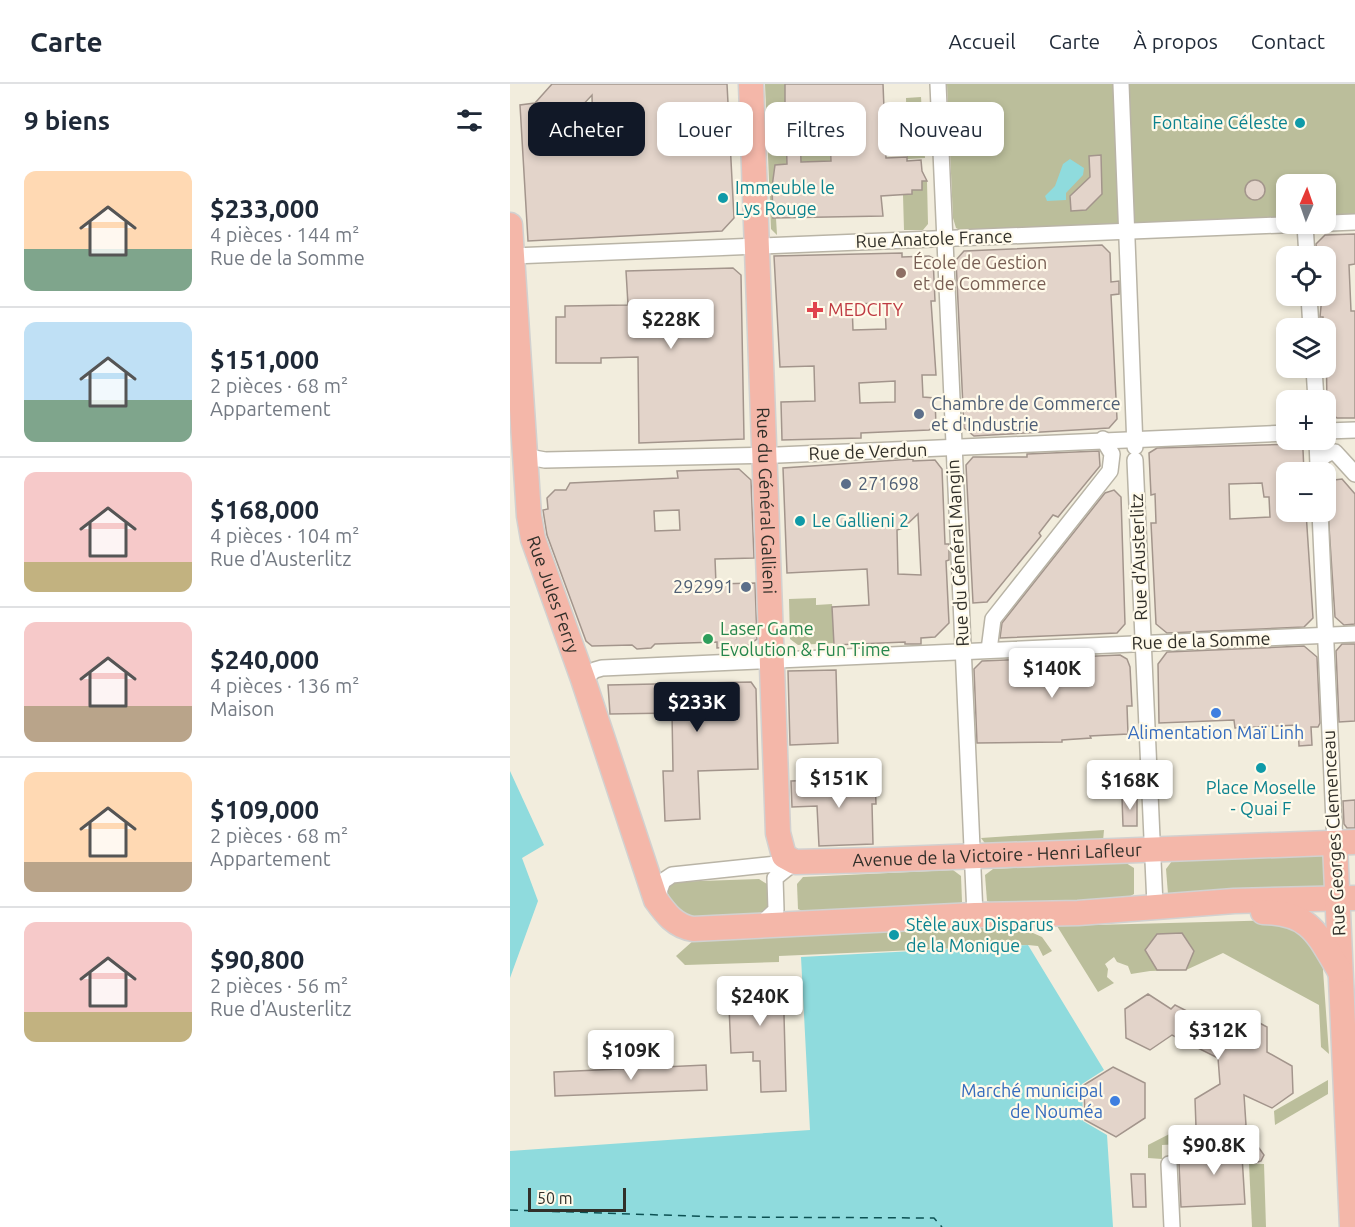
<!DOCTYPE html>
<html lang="fr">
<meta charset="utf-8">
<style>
:root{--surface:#fff;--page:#f6f6f7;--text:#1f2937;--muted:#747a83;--line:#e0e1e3;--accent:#111827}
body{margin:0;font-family:Ubuntu,sans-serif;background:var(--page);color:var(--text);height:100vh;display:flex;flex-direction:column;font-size:22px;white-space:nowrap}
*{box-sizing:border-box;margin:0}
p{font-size:20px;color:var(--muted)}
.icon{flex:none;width:33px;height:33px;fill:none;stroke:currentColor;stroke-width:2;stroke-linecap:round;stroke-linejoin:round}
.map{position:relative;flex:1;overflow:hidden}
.side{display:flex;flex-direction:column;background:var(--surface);width:510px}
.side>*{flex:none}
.hud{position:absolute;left:18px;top:18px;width:570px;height:54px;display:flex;gap:12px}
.needle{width:39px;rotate:2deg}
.fabs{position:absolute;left:766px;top:90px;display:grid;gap:12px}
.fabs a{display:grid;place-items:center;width:60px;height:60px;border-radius:12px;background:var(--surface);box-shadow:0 3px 9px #0003;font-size:30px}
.scale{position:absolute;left:18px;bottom:15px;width:98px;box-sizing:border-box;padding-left:6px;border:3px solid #312f29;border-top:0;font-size:16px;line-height:21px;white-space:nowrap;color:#312f29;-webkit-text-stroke:4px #fffaea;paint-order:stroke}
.price{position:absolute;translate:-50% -51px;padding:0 14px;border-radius:6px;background:#fff;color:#222;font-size:20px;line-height:39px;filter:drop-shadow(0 2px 3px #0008)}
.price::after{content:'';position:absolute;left:50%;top:36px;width:18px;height:14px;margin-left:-9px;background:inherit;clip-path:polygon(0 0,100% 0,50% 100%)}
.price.current{background:var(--accent);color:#fff}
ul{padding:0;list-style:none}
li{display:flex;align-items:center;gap:18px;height:150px;padding:0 24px}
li+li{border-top:2px solid var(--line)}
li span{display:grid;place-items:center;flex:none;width:168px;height:120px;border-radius:12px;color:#555}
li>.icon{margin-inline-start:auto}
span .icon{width:72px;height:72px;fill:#fffc;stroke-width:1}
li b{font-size:26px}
h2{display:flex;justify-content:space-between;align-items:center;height:72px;padding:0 24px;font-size:26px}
.chip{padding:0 21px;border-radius:12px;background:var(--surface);box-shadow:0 3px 9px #0003;font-size:21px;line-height:54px}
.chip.current{background:var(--accent);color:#fff}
header{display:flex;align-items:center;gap:36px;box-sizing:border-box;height:84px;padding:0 30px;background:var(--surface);border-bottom:2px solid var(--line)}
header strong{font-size:28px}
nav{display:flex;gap:33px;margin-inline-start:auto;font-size:21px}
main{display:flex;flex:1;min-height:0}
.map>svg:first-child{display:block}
.green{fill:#bbbe9b}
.water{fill:#8fdbdd}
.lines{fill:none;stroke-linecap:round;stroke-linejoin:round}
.ferry{stroke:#0c5153;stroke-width:1.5;stroke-dasharray:8 6;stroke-linecap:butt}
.building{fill:#e3d4ca;stroke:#a3958c;stroke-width:1.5;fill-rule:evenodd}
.minor-casing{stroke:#b9b4a6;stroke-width:18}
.primary-casing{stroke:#d2d1d0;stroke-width:27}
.minor{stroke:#fff;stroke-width:15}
.primary{stroke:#f4b7a9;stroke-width:24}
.culture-dot{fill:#0f9aa8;stroke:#fffaea;stroke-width:2}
.education-dot{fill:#8d6e63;stroke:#fffaea;stroke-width:2}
.health-dot{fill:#e0444e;stroke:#fffaea;stroke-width:2}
.service-dot{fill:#5c6f8a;stroke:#fffaea;stroke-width:2}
.leisure-dot{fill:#2e9e5b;stroke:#fffaea;stroke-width:2}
.shop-dot{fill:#3f7fe0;stroke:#fffaea;stroke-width:2}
.labels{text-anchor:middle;stroke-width:4.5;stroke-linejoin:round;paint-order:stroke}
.culture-label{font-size:18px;fill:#0d838f;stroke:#fffaea;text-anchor:start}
.street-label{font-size:18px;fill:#312f29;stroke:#fffaea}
.education-label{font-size:18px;fill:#785e54;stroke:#fffaea;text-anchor:start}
.health-label{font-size:18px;fill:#be3a42;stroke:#fffaea;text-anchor:start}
.service-label{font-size:18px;fill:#4e5e75;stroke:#fffaea;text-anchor:start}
.leisure-label{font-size:18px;fill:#27864d;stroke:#fffaea;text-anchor:start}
.shop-label{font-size:18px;fill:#366cbe;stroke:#fffaea}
</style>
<header>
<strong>Carte</strong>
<nav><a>Accueil</a><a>Carte</a><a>À propos</a><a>Contact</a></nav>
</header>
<main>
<section class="side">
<h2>9 biens<svg class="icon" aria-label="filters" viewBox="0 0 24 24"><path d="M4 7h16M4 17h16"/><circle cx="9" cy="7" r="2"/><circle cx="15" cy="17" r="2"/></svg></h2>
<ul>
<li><span style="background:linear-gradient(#ffd9b3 65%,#7fa58c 0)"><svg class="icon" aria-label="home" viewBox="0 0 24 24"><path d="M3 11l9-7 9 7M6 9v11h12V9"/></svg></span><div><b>$233,000</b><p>4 pièces · 144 m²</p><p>Rue de la Somme</p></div></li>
<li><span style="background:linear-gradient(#bfe0f5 65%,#7fa58c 0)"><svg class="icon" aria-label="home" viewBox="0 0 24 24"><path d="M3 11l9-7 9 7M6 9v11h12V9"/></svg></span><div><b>$151,000</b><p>2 pièces · 68 m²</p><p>Appartement</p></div></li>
<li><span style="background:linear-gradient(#f6c9c9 75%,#c2b280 0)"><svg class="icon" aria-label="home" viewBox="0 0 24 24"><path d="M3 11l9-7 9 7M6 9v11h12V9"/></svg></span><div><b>$168,000</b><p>4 pièces · 104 m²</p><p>Rue d'Austerlitz</p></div></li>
<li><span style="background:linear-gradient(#f6c9c9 70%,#b9a48a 0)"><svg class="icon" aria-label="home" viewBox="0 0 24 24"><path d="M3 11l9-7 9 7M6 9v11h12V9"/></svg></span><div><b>$240,000</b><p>4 pièces · 136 m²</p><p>Maison</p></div></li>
<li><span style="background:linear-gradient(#ffd9b3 75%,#b9a48a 0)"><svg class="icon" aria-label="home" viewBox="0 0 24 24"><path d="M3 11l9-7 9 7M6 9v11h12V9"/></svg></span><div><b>$109,000</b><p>2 pièces · 68 m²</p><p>Appartement</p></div></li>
<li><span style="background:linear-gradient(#f6c9c9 75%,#c2b280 0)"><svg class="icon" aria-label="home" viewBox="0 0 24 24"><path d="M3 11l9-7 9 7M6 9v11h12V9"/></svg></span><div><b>$90,800</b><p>2 pièces · 56 m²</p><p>Rue d'Austerlitz</p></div></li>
</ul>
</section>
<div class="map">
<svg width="845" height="1143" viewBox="0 0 845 1143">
<rect width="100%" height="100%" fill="#f2eddd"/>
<g class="green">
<path d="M255 0H275L276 27 319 25 321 77 280 78V92L274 80 265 81 263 134H266L267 151 261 145Z"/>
<path d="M437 0H845V130L816 132V100H777V134L454 148 446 144 443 134Z"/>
<path d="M411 13 415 74 397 75 396 14Z"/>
<path d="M401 94 404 106 412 105V97H417L418 140 413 146H394L393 111 402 110Z"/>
<path d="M306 514V521L322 520 324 559 288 561 280 555 279 515Z"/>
<path d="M594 746 593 757 477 762 471 754Z"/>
<path d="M817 771 819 804 665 814 658 810 656 785 662 777Z"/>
<path d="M616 779 624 784V810L617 814 485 820 477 817 475 791 483 785Z"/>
<path d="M443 786 451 792 452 818 444 823 297 829 288 825 287 800 293 793Z"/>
<path d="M249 795 257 800 258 826 249 832C215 833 166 847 156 803L161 798Z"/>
<path d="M767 836 793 847 812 872 819 970 811 963 809 921 713 869 676 886 640 887 621 890 618 882 607 878 604 873 595 880 598 885 597 893 604 899 588 908 547 842Z"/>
<path d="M505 841 532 853 542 867 533 872 528 862 518 861 269 872V878L175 881 166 872 184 856Z"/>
<path d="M818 996V1010L765 1041 764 1027Z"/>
<path d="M675 1042 710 1058 652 1061V1075L638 1074V1061Z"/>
<path d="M739 1080H754L756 1143H742Z"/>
</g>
<g class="water">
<path d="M560 75 574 84 573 91 556 109V116L537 117 535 112 545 102 553 80Z"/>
<path d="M0 687 34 761 12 774 28 817 0 894Z"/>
<path d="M518 861 594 986 572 1000 573 1037 597 1051 603 1143H0V1067L300 1046 291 873Z"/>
</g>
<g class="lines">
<path class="ferry" d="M0 1126 212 1133 424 1134 432 1143"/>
</g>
<g class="building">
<path d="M42 0H217L224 134 212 147 18 157 10 21 25 19ZM82 11 83 61 56 63 55 40Z"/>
<path d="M275 0H373L376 74 397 73V77L411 76 412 87 417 97H412V106H402V110L371 112 373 132 263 134 262 103 265 81 277 80 276 47 290 46 291 78 321 77 319 26 275 27Z"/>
<path d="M591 71 592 110 576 126 561 127 560 112 580 93 579 72Z"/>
<circle cx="745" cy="106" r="10"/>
<path d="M845 150V180L839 181 841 227H845V334H827L817 326 816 244H814L813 233H810L812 212H816V172H807L806 160 815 151Z"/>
<path d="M592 161 600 169 601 198 609 197V210L601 211 607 335 599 344 464 352 454 344 446 176 454 167Z"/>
<path d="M392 169V173L419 172 423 174 425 217H421L426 291H412L413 313 425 314 426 342 419 346 351 349V354L272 356 271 318 305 317 304 282 270 283 264 172ZM375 219 376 245 343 246 342 220ZM385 297V318L350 319 349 299Z"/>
<path d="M223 184 231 191 234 355 129 359 128 273 91 274V279H46V233H55V222L118 221 116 187Z"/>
<path d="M786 360 793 366 794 388H777V428H796L803 534 794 543 657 549 646 540 641 439H646L645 410 641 411 639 369 647 364ZM752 399 754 413H759L760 433 720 435 719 400Z"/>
<path d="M589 367 590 382 548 433 543 431 529 449 531 452 477 518 463 519 456 381 463 373H517V370Z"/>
<path d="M403 375V377L425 376 432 385 435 460H439V476L436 477 439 539 425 553 411 554V560H395V558L324 561 322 523 359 521 357 485 277 489 273 384ZM408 430 411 491 388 490 387 446 393 444Z"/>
<path d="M229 385 241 396 244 474 205 475 206 500 245 499 247 555 237 562 207 564V558L145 560 141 564 127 565 122 561 82 562 76 557 37 451 33 426 38 425 37 414 45 406H56L60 399 168 394 167 387ZM169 426 170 446 145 447 144 427Z"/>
<path d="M832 395 845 410V540L834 541 825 533 816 397Z"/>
<path d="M604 406 611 413 615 540 607 549 490 554 492 539 595 409Z"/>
<path d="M832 560H845V637L829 638 826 567Z"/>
<path d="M794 562 807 573 810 639 808 643H801L802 661 789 662 788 641 725 644 724 636 649 639 648 580 657 568Z"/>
<path d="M610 571 617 575 620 583 622 622H617L618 650 580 652 581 654 552 656V658L467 659 464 585 472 577Z"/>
<path d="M326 586 328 659 280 661 278 587Z"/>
<path d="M241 598 246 605 248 685 188 687 190 735 155 737 153 687H163L162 629 100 630 98 601Z"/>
<path d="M365 694 366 720H362L363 760 309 762 307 722 282 723 281 697Z"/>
<path d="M627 712V742H613L612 713Z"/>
<path d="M845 716V744H837L834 740 833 717Z"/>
<path d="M672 849 684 867 676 886H647L635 866 647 850Z"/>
<path d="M246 893H273L276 1007 251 1008 250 977H243V968L221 969 218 899 247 898Z"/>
<path d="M638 910 661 925 665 921 710 944 733 930 757 943V968L782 982 783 1009 762 1024 734 1011 736 1041 712 1056 686 1043 685 1015 710 1000 708 974 662 951 640 966 616 954 615 925Z"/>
<path d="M196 981 197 1006 45 1012 44 988Z"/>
<path d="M603 983 635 999V1034L606 1053 575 1036 574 1001Z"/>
<path d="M749 1064 754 1071 751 1077 745 1079 732 1072 735 1120 671 1123 669 1080 663 1068Z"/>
<path d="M621 1090H635L636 1123H623Z"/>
</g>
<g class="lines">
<defs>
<g id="minor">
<path d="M428 0 465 831"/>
<path d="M611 0 625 363"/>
<path d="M795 141 797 172"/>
<path d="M3 172 845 138"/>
<path d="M799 212 801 244"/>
<path d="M804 284 806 316"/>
<path d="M816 347 845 346"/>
<path d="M807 356 808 382"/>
<path d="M14 365 24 374 35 376 268 371 777 349"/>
<path d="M625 376 645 821"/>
<path d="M808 382C812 373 815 369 825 368L845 390"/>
<path d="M810 428 825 760"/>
<path d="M479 566 483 535 600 387 602 370 593 355"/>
<path d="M73 595 85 586 92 584 845 550"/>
<path d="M146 816 153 797 162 791 285 778"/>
<path d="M250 841 266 826 265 794 285 778"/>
<path d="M659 1080 662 1143"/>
</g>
<g id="primary">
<path id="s1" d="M241 0 268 749 274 772 285 778 364 776 845 758"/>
<path id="s2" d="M0 141 19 432 23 455 73 595 146 816C156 830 165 842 183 845L465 831 568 829 724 817 845 814"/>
<path d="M825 760 842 1143"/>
<path d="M753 828C800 829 807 849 829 886"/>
</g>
</defs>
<use href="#minor" class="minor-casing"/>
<use href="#primary" class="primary-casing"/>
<use href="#minor" class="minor"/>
<use href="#primary" class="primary"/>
</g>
<g class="culture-dot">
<circle cx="790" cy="39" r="6"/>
<circle cx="213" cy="114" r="6"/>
<circle cx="290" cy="437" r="6"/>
<circle cx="751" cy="684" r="6"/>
<circle cx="384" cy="851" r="6"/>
</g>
<circle class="education-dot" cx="391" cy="189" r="6"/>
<path class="health-dot" d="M302 217h6v6h6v6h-6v6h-6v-6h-6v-6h6z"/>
<g class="service-dot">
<circle cx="409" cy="330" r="6"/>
<circle cx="336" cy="400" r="6"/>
<circle cx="236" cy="503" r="6"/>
</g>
<circle class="leisure-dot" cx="198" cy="555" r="6"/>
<g class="shop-dot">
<circle cx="706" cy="629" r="6"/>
<circle cx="605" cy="1017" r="6"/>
</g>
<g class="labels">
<g class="culture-label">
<text x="778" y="45" text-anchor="end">Fontaine Céleste</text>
<text x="225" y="110">Immeuble le<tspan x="225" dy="21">Lys Rouge</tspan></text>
<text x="302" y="443">Le Gallieni 2</text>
<text x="751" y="710" text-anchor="middle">Place Moselle<tspan x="751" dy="21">- Quai F</tspan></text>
<text x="396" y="847">Stèle aux Disparus<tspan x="396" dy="21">de la Monique</tspan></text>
</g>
<g class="street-label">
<text transform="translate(424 155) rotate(-2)" y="6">Rue Anatole France</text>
<text transform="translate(358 368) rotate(-2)" y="6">Rue de Verdun</text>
<text dy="6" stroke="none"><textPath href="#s1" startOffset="417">Rue du Général Gallieni</textPath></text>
<text transform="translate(448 469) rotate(-93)" y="6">Rue du Général Mangin</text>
<text transform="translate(629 473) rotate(-92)" y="6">Rue d'Austerlitz</text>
<text dy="6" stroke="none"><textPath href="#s2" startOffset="374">Rue Jules Ferry</textPath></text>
<text transform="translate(691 557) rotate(-2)" y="6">Rue de la Somme</text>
<text transform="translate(824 749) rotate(-93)" y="6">Rue Georges Clemenceau</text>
<text dy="6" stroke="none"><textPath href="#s1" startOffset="988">Avenue de la Victoire - Henri Lafleur</textPath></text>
</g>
<g class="education-label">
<text x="403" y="185">École de Gestion<tspan x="403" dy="21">et de Commerce</tspan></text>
</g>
<g class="health-label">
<text x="318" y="232">MEDCITY</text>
</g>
<g class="service-label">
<text x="421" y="326">Chambre de Commerce<tspan x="421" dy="21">et d'Industrie</tspan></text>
<text x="348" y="406">271698</text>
<text x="224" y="509" text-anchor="end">292991</text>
</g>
<g class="leisure-label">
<text x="210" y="551">Laser Game<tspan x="210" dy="21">Evolution &amp; Fun Time</tspan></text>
</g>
<g class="shop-label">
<text x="706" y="655">Alimentation Maï Linh</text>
<text x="593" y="1013" text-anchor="end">Marché municipal<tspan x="593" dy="21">de Nouméa</tspan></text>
</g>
</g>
</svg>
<div class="fabs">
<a><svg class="needle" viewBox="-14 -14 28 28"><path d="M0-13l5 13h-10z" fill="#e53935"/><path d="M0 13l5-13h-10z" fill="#747a83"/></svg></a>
<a><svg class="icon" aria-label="locate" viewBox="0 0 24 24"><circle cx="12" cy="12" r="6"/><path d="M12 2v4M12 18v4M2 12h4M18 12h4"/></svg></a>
<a><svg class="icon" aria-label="layers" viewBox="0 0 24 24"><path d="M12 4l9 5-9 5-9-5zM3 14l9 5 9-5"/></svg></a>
<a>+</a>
<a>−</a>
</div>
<div class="scale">50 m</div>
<b class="price" style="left:161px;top:266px">$228K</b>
<b class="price" style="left:542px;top:615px">$140K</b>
<b class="price current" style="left:187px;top:649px">$233K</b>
<b class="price" style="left:329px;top:725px">$151K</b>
<b class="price" style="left:620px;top:727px">$168K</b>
<b class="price" style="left:250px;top:943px">$240K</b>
<b class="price" style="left:708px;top:977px">$312K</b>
<b class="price" style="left:121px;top:997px">$109K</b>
<b class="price" style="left:704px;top:1092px">$90.8K</b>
<div class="hud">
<a class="chip current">Acheter</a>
<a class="chip">Louer</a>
<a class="chip">Filtres</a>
<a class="chip">Nouveau</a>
</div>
</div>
</main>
